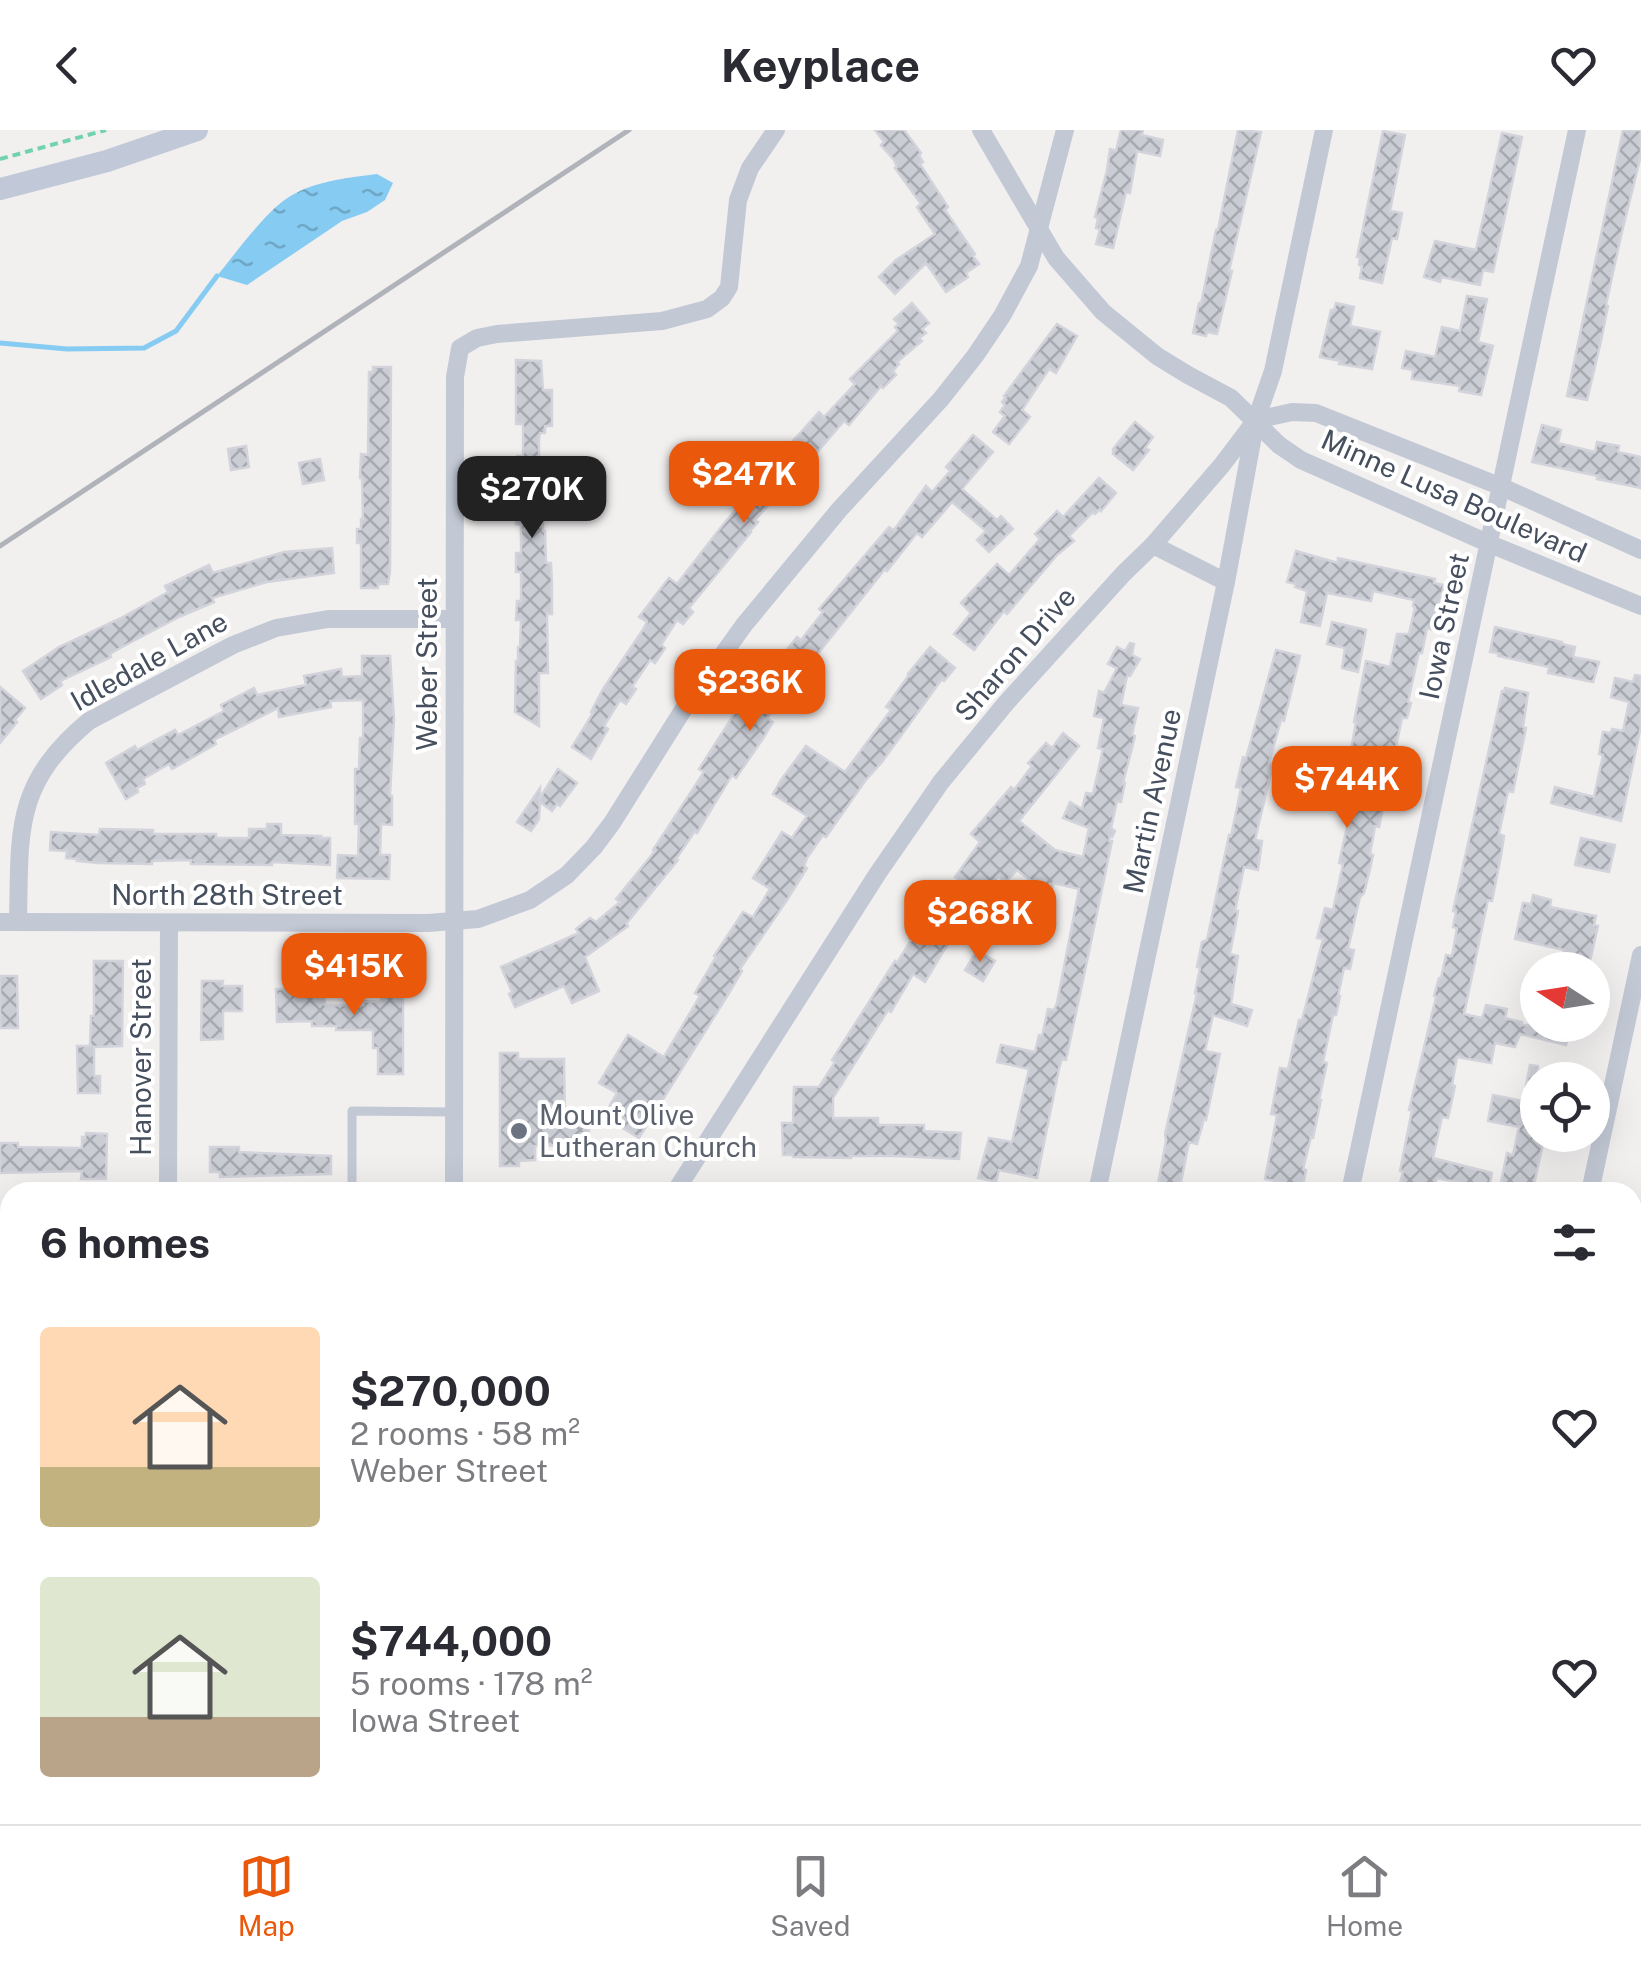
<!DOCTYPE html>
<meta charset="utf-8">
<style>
:root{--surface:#fff;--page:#f7f7f7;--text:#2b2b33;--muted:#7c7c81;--line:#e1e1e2;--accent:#ea580c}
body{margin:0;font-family:"Public Sans",sans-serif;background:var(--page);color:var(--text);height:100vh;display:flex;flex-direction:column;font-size:38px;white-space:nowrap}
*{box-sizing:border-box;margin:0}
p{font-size:32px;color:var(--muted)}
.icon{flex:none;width:55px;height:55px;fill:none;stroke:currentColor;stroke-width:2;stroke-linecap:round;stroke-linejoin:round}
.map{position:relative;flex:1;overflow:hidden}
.panel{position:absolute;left:0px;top:1052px;width:1642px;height:642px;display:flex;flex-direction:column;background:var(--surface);border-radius:30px 30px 0 0;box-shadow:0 10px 40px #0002}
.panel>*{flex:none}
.needle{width:65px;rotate:282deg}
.buttons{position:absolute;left:1520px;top:822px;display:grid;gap:20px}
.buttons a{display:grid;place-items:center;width:90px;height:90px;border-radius:50%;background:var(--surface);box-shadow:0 10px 40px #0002;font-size:50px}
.price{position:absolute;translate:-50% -85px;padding:0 22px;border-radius:20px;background:var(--accent);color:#fff;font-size:32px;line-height:65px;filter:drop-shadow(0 2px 5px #0008)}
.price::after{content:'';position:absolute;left:50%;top:60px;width:30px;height:22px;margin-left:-15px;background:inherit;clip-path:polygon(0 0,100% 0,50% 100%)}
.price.on{background:#222;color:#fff}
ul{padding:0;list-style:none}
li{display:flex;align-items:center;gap:30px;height:250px;padding:0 40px}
li span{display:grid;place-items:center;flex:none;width:280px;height:200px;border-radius:10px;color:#555}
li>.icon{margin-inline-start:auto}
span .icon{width:120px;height:120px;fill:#fffc;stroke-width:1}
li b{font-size:42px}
h2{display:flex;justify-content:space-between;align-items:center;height:120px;padding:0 40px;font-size:42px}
header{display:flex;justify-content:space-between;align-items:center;height:130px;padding:0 40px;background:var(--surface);font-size:45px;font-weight:700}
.tab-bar{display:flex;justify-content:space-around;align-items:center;height:140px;border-top:2px solid var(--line);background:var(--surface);font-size:28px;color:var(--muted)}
.tab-bar a{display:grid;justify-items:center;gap:5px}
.tab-bar .on{color:var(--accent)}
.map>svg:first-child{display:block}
.water{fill:url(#water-ripples)}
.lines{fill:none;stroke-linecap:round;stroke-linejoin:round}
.stream{stroke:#86cbf1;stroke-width:5}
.building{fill:url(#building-cross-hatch);stroke:#d3d4db;stroke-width:2.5}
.path{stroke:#71d2b0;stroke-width:4;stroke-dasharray:8 5;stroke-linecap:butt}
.lane{stroke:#c2c9d5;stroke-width:9}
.street{stroke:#c2c9d5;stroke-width:18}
.secondary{stroke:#c1c9d9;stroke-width:22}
.rail{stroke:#b1b3ba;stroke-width:5}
.worship-dot{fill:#6b7280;stroke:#fff;stroke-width:4}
.labels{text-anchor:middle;stroke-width:8;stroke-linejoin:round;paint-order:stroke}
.street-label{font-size:28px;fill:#464f5e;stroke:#fff}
.worship-label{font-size:28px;fill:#5b616d;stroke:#fff;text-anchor:start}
</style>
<header><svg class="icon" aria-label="back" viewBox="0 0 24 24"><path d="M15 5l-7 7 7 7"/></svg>Keyplace<svg class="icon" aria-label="heart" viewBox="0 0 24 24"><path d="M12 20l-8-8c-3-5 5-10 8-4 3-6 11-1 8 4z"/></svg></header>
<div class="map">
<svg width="1641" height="1694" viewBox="0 0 1641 1694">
<defs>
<pattern id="water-ripples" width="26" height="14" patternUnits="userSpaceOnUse" patternTransform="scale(2.5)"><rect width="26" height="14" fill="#86cbf1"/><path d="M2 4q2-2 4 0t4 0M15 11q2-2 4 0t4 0" fill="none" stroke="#6fa7c6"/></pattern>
<pattern id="building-cross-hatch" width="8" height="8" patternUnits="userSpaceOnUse" patternTransform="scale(2.5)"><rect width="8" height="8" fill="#cbcdd5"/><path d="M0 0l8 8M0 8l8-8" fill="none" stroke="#a7a9b0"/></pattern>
</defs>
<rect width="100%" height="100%" fill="#f2efef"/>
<path class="water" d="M377 44 393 53 385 70 367 82 342 91 247 155 217 146C235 124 263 85 286 69 312 51 347 48 377 44Z"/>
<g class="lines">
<path class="stream" d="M0 213 67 219 144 218 176 201 217 146"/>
</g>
<g class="building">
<path d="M875 0H904L921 23 919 25 923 32 920 34 948 77 945 80 975 124 973 126 979 134 966 143 968 147 946 162 926 133 895 164 879 147 896 130 935 104 917 77 921 74 895 38 897 37 894 30 881 15 884 12Z"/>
<path d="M1121 0H1143L1142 5 1163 10 1160 26 1137 21 1130 63 1126 62 1113 118 1096 114 1100 99 1096 98 1098 88 1095 87 1107 40 1110 19 1116 21Z"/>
<path d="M1238 0 1261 2 1229 141H1232L1219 196 1217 204 1207 202 1206 206 1193 203 1199 173 1201 174 1216 100H1218Z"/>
<path d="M1623 0H1641V25L1621 106 1606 175 1608 176 1601 211 1587 270 1567 266Z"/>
<path d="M1383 1 1405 5 1390 81 1402 83 1397 109 1392 108 1382 153 1360 148 1362 136 1359 135 1360 127H1357Z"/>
<path d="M1502 3 1522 7 1493 142 1483 140 1480 155 1442 147 1440 152 1424 147 1435 111 1476 120Z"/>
<path d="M1467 166 1487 169 1478 212 1493 216 1481 265 1459 261 1460 256 1412 249 1413 240 1402 238 1406 221 1435 227 1442 197 1460 201Z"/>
<path d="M912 173 929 193 922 199 926 203 919 208 922 211 897 232 899 234 893 241 896 245 883 258 881 256 849 295 844 291 777 369 775 368 755 390 758 392 750 401 751 402 689 478 693 482 683 494 677 490 661 515 665 518 655 533 650 530 632 557 636 559 626 574 620 570 604 596 608 599 591 629 572 617 593 583 591 582 603 559 642 501 647 492 639 487 669 448 677 454 725 392 783 327 781 324 819 282 824 287 855 254 850 249 898 201 895 197 899 194 894 189Z"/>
<path d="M1336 173 1354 177 1350 196 1380 202 1372 239 1339 234 1340 231 1320 227 1331 180H1334Z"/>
<path d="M1057 194 1077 206 1056 243 1049 239 1022 280 1030 287 1009 314 993 302 1005 286 1000 282 1005 275 1002 272 1006 267 1004 266Z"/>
<path d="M516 230 541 231 543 260H552V296H545V303H540L539 309V340H541V391H543V401H545L546 433H551L552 454V484H547L548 543H539V596L515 582 516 531H518V517H520L521 490H516L517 471H521V442H516V423H521V395L516 394 517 326H523V294H516Z"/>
<path d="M373 237H391L390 441 388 454H378V458H361V413H357V399H361V389H363L362 348H360L361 324 368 325 369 242H373Z"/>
<path d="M1135 292 1153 307 1145 318 1149 320 1133 340 1113 324V319Z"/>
<path d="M1542 295 1561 300 1558 313 1595 322 1597 312 1619 316 1618 322 1641 327V358L1597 349 1598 346 1532 332Z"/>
<path d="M973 305 993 322 962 359 997 390 1001 386 1013 399 989 422 977 410 986 401 952 372 922 407 917 403 887 441 885 439 767 588 773 592 764 607 736 648 732 645 697 703 695 701 676 729 678 730 626 794 628 796 585 827 599 861 572 873 564 856 515 877 509 864 512 862 501 837 579 803 576 799 590 788 596 792 620 772 616 769 655 721 653 720 704 642 699 639 747 564 762 545 765 547 797 507 801 510 823 482 819 479 889 397 894 400 926 356 932 362 950 341 946 337Z"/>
<path d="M246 316 249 337 231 340 228 319Z"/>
<path d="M320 329 324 350 303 354 299 333Z"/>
<rect x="580" y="346" width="21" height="24"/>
<path d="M1099 348 1116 363 1101 381 1100 379 1095 384 1093 382 1069 406 1074 411 1057 425 1007 484 1004 481 974 520 954 504 971 483 961 473 997 434 1009 445 1040 409 1035 404 1057 381 1063 387Z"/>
<path d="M332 418 334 443 267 452 212 468 214 472 179 487 122 517 110 524 111 527 60 551 62 555 41 569 23 541 59 517 121 488 168 462 165 456 209 435 213 443 284 422Z"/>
<path d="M1296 421 1338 433V428L1435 449 1434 453 1444 455 1433 500 1427 498 1422 523H1419L1417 531 1408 572 1411 573 1407 588H1402L1379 697 1375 696 1370 724 1373 725 1370 739 1364 763 1360 767 1348 819 1354 820 1350 839 1344 838 1338 866H1340L1336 885H1333L1323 932 1327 933 1319 970H1321L1313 1008 1311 1007 1303 1039 1306 1040 1303 1057 1265 1049 1277 985 1271 984 1280 938 1288 939 1299 890H1302L1323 809 1317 808 1325 778 1333 780 1343 734 1339 733 1354 665 1347 664 1350 650 1316 642 1318 629 1321 625 1349 631 1356 592H1354L1366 531 1390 537 1397 504H1409L1415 477 1413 476 1414 470 1373 461 1371 471 1327 463 1320 496 1301 492 1307 461 1295 457 1296 454 1287 452Z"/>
<path d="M1332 492 1366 500 1358 542 1342 538 1345 518 1327 514Z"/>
<path d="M1495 497 1562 512V514L1575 517 1573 527 1599 532 1593 552 1548 543 1549 537 1498 526V523L1490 522Z"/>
<path d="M1130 513 1134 514 1132 525 1140 529 1130 546H1127L1121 575 1138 578 1132 605 1135 606 1123 653H1125L1121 672 1117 671 1111 698 1115 701 1112 707 1110 706 1109 711H1112L1086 836 1066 930 1062 929 1059 939 1037 1048 999 1040 996 1052 978 1048 989 1008 1012 1012 1029 939 997 932 1001 915 1035 922 1039 905 1042 906 1048 879 1054 880 1057 873 1079 759 1053 753 1050 770 1032 767 1034 753 1017 740 1006 752 998 746 990 758 987 756 960 798 958 797 925 852 913 844 891 882 888 880 833 968V988H878V995H924V1001L961 1003 959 1029 895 1026H851V1028L793 1027V1025H783L782 993H793L794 957H819L835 932 832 930 895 831 897 833 911 810 909 808 933 771 944 778 961 751 955 747 980 712 971 704 1011 657 1014 660 1032 636 1028 633 1046 613 1052 618 1063 603 1079 616 1019 691 1055 720 1083 727 1089 698 1063 688 1070 672 1082 679 1086 663 1093 664 1103 619 1098 618 1104 588 1094 586 1099 561 1104 563 1117 538 1108 534 1117 517 1125 521Z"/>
<path d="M930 517 955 538 944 551 942 549 882 632 865 651 826 707 823 705 807 728 804 736 807 738 787 770 740 839 742 841 729 863 639 1008 616 994 621 985 609 977 617 963 599 953 628 905 664 927 700 866 695 863 716 827 714 826 743 782 753 787 770 759 753 748 782 702 792 708 807 686 773 664 781 650 806 616 845 642 891 580 886 577 909 545 908 544Z"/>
<path d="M1276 520 1300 526 1284 591 1281 590 1269 633 1273 634 1255 710 1262 711 1258 740 1244 737 1235 781H1238L1230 824 1238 826 1231 874 1252 880 1247 896 1213 885 1205 921 1220 924 1206 990 1204 989 1197 1014 1189 1012 1179 1062 1157 1059 1166 1011 1165 1004 1197 863H1195L1200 838 1197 837 1202 812 1207 810 1229 705 1231 706 1241 658 1236 657 1243 627 1246 628Z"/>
<path d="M362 526H390L394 589 390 666H392V695L381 694 380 725H390L389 749 337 748 338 725 358 726 359 694H355V639H359L360 608H363V570L330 571 331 577 279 587 278 578 214 610 216 614 172 639 169 634 143 649 145 654 137 658 138 662 126 669 106 633 135 616 137 620 175 600 178 605 224 581 221 575 254 558 257 565 306 555 304 546 341 539 342 547 362 546Z"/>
<path d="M1635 545 1641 546V596L1621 691 1551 673 1555 657 1594 667 1603 625 1599 624 1603 602 1611 603 1612 599 1623 601 1629 572 1611 567 1615 548 1633 552Z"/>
<path d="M0 557 25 578 15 590 17 592 0 613Z"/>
<path d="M1505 558 1528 563 1523 597 1526 598 1513 662 1508 661 1499 704 1504 706 1501 726 1492 771 1488 770 1464 884 1482 888 1486 875 1507 879 1505 888 1522 892V895H1571L1566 915 1520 904 1515 917 1495 913 1491 933 1457 927 1452 955 1455 956 1448 988 1442 987 1433 1028 1492 1043 1489 1059 1437 1048 1434 1060 1400 1053 1403 1042 1400 1041 1412 980H1409L1436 867 1434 866 1439 848H1441L1446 825 1452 826 1457 798 1453 797 1456 782 1453 781 1502 561 1504 562Z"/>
<path d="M558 639 577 653 560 676 557 674 552 681 540 672 539 689 531 701 517 692 540 658V668Z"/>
<path d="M267 694H281V705L321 706 320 708H330V735L272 732V735L191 734V730L152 731V734L98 733 77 731 78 729 66 728 67 721 50 720 51 702 99 705 100 699 153 700V704H216V708H249V699H267Z"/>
<path d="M1581 708 1615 715 1609 742 1575 735Z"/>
<path d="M1533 765 1551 770 1550 777 1596 786 1594 795 1598 796 1588 840H1559L1564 820 1515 809 1523 773 1531 774Z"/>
<path d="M977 820 995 831 983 851 965 840Z"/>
<path d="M94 831H123L122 916 94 917V946H100V963H78L77 916H90L91 886H94Z"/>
<path d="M381 843H396V852H403V944H378V918H373V900H336L337 896H312V891L277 892 276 859 324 858 325 875H363V871L381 872Z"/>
<path d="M0 846H17L18 898H0Z"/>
<path d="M202 851H223L222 856H242V881H223V909L201 910Z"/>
<path d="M500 923H518V929H564L565 992 569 984H589V1019H574V1015L535 1016V1030L519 1031V1036H500Z"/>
<path d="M1530 935 1538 936V1005H1545L1533 1059 1501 1052 1507 1023 1513 1025 1519 997 1488 991 1493 965 1523 971Z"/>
<path d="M86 1003 107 1004 106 1049H81L82 1041 0 1043V1013H18V1017L82 1018V1007L85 1008Z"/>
<path d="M210 1017H239V1022L331 1026V1044L220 1047V1042H210Z"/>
</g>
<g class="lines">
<path class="path" d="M0 29 106 0"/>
<g class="lane">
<path d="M352 1062V981L454 982"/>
<path d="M0 1522 6 1534 9 1560 8 1617 0 1633"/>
<path d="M351 1685V1694"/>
<path d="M43 1694V1685"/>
<path d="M293 1694V1685"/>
</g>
<g class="street">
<path d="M981 0 1056 128 1103 182 1157 226 1188 245 1231 268 1279 315 1301 330 1490 414 1641 476"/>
<path d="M1256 290 1292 282 1316 283 1502 357 1641 420"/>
<path d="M1153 415 1226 452"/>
<path d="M0 792 428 793 478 789 530 770 567 745 594 717 612 693 683 580 744 495 839 380 941 269 975 226 1002 186 1029 136 1065 0"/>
<path d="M18 792C20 702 13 654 89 591L233 515 276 498 328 489H454"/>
<path d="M168 1062 169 793"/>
<path d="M454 1062 455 247 460 218 477 208 497 204 662 191 707 179 722 168 729 157 738 70 750 38 776 0"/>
<path d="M675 1062 878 743 941 652 1006 573 1124 443 1153 415 1222 335 1256 290 1273 241 1324 0"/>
<path d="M1097 1062 1226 452 1255 295"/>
<path d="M1350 1062 1577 0"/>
<path d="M1590 1062 1641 825"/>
<path d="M1632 1093 1641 1094"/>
<path d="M0 1095H10"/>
<path d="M0 1399H10"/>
<path d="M168 1685V1694"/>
<path d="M453 1685V1694"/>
<path d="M1221 1685 1223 1694"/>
<path d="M578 1694 584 1685"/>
<path d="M877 1694 882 1685"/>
<path d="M1455 1694 1457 1685"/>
</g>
<path class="secondary" d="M0 59 107 31 197 0"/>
<path class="rail" d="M0 416 629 0"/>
</g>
<circle class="worship-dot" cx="519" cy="1001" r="10"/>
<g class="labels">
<g class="street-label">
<text transform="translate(1454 366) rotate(24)" y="10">Minne Lusa Boulevard</text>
<text transform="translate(1444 496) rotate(-78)" y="10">Iowa Street</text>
<text transform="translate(1015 524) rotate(-49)" y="10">Sharon Drive</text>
<text transform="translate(149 531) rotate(-29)" y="10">Idledale Lane</text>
<text transform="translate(427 534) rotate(-90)" y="10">Weber Street</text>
<text transform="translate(1152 671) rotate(-78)" y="10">Martin Avenue</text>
<text x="227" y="775">North 28th Street</text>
<text transform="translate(141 927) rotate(-90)" y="10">Hanover Street</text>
</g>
<g class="worship-label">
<text x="539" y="995">Mount Olive<tspan x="539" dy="32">Lutheran Church</tspan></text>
</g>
</g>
</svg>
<div class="buttons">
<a><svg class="needle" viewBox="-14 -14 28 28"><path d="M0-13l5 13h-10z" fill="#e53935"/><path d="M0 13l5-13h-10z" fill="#7c7c81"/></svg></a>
<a><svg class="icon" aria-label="locate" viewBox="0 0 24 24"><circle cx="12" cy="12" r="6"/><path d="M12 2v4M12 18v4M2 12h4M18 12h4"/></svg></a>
</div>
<b class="price" style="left:744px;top:396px">$247K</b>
<b class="price on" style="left:532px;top:411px">$270K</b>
<b class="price" style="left:750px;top:604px">$236K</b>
<b class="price" style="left:1347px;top:701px">$744K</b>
<b class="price" style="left:980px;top:835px">$268K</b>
<b class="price" style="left:354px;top:888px">$415K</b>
<section class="panel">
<h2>6 homes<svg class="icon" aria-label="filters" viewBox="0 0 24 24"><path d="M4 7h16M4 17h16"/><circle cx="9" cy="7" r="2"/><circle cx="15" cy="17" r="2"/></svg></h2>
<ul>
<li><span style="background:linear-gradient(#ffd9b3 70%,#c2b280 0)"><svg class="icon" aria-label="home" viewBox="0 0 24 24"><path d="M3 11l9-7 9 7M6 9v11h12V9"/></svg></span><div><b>$270,000</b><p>2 rooms · 58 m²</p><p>Weber Street</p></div><svg class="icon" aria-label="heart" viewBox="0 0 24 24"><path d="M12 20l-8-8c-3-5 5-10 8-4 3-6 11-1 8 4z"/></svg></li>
<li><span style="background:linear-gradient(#dfe7d0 70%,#b9a48a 0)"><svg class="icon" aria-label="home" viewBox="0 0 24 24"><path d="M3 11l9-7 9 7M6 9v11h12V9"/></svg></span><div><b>$744,000</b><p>5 rooms · 178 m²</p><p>Iowa Street</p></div><svg class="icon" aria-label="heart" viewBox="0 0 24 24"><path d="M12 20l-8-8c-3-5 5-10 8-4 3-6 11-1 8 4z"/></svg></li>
</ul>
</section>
</div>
<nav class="tab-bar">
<a class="on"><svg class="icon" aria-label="map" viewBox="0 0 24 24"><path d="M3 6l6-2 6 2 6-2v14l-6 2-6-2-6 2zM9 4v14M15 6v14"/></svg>Map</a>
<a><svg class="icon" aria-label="saved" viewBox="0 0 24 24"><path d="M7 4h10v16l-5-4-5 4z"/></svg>Saved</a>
<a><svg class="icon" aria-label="home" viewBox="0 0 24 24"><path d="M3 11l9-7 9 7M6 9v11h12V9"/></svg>Home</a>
</nav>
